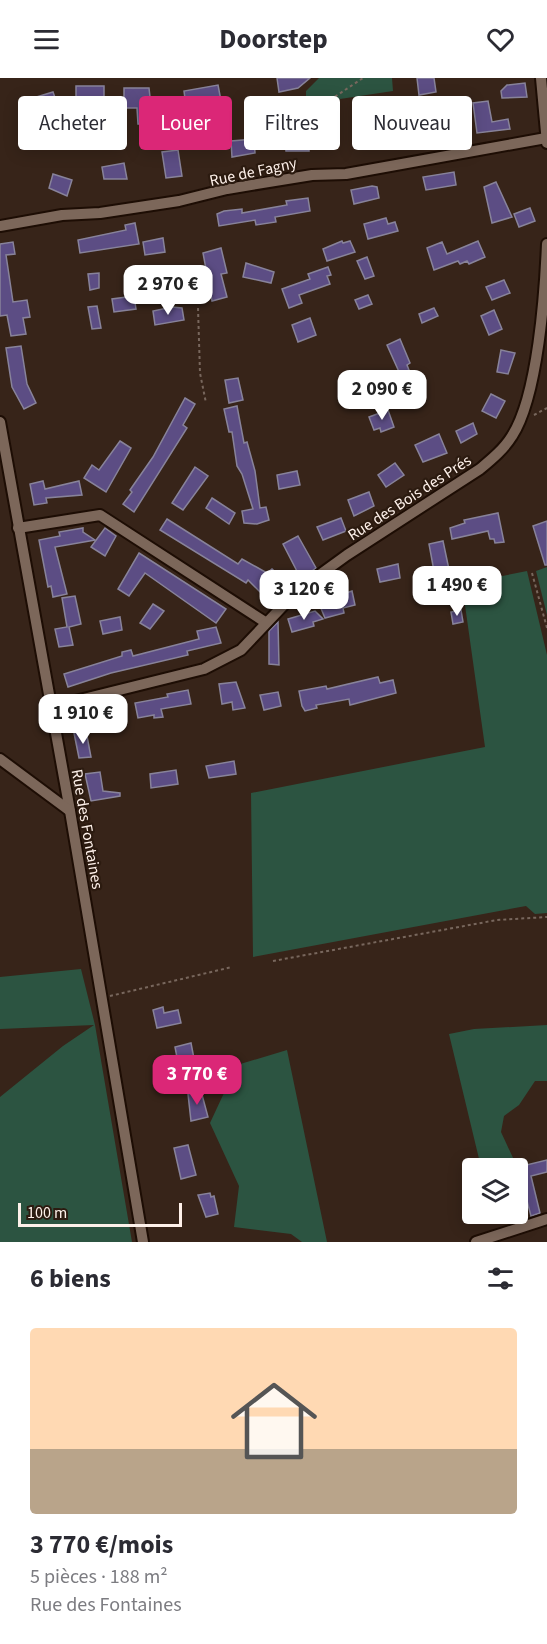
<!DOCTYPE html>
<html lang="fr">
<meta charset="utf-8">
<style>
:root{--surface:#fff;--page:#f7f7f7;--text:#2b2b33;--muted:#7c7c81;--accent:#db2777}
body{margin:0;font-family:"Source Sans 3",sans-serif;background:var(--page);color:var(--text);height:100vh;display:flex;flex-direction:column;font-size:22px;white-space:nowrap}
*{box-sizing:border-box;margin:0}
p{font-size:20px;color:var(--muted)}
.icon{flex:none;width:33px;height:33px;fill:none;stroke:currentColor;stroke-width:2;stroke-linecap:round;stroke-linejoin:round}
.map{position:relative;height:1164px;overflow:hidden}
.side{display:flex;flex-direction:column;background:var(--surface);flex:1}
.side>*{flex:none}
.guide{position:absolute;left:18px;top:18px;width:512px;height:54px;display:flex;gap:12px}
.controls{position:absolute;left:462px;top:1080px;display:grid;gap:12px}
.controls a{display:grid;place-items:center;width:66px;height:66px;border-radius:6px;background:var(--surface);box-shadow:0 3px 15px #0003;font-size:30px}
.scale{position:absolute;left:18px;bottom:15px;width:164px;box-sizing:border-box;padding-left:6px;border:3px solid #fef1ea;border-top:0;font-size:16px;line-height:21px;white-space:nowrap;color:#fef1ea;-webkit-text-stroke:4px #2c1b10;paint-order:stroke}
.price{position:absolute;translate:-50% -51px;padding:0 14px;border-radius:12px;background:#fff;color:#222;font-size:20px;line-height:39px;filter:drop-shadow(0 2px 3px #0008)}
.price::after{content:'';position:absolute;left:50%;top:36px;width:18px;height:14px;margin-left:-9px;background:inherit;clip-path:polygon(0 0,100% 0,50% 100%)}
.price.on{background:var(--accent);color:#fff}
ul{padding:0;list-style:none}
li{display:grid;align-content:center;gap:12px;height:318px;padding:0 30px}
li span{display:grid;place-items:center;height:186px;border-radius:6px;color:#555}
li>.icon{margin-inline-start:auto}
span .icon{width:108px;height:108px;fill:#fffc;stroke-width:1}
li b{font-size:26px}
h2{display:flex;justify-content:space-between;align-items:center;height:72px;padding:0 30px;font-size:26px}
.chip{padding:0 21px;border-radius:6px;background:var(--surface);box-shadow:0 3px 15px #0003;font-size:21px;line-height:54px}
.chip.on{background:var(--accent);color:#fff}
header{display:flex;justify-content:space-between;align-items:center;height:78px;padding:0 30px;background:var(--surface);font-size:27px;font-weight:700}
.map>svg:first-child{display:block}
.green{fill:#2c5441}
.building{fill:#5c4d84;stroke:#88839a;stroke-width:1.5}
.lines{fill:none;stroke-linecap:round;stroke-linejoin:round}
.street-casing{stroke:#1d0d04;stroke-width:14}
.path{stroke:#78675d;stroke-width:2;stroke-dasharray:3 3;stroke-linecap:butt}
.street{stroke:#7c675a;stroke-width:10}
.labels{text-anchor:middle;stroke-width:4.5;stroke-linejoin:round;paint-order:stroke}
.street-label{font-size:16px;fill:#fef1ea;stroke:#2c1b10}
</style>
<header><svg class="icon" aria-label="menu" viewBox="0 0 24 24"><path d="M4 6h16M4 12h16M4 18h16"/></svg>Doorstep<svg class="icon" aria-label="heart" viewBox="0 0 24 24"><path d="M12 20l-8-8c-3-5 5-10 8-4 3-6 11-1 8 4z"/></svg></header>
<div class="map">
<svg width="547" height="1164" viewBox="0 0 547 1164">
<rect width="100%" height="100%" fill="#372419"/>
<g class="green">
<path d="M319 0H392L393 13 340 21 322 33 306 21V13Z"/>
<path d="M547 489V537L536 493Z"/>
<path d="M527 493 547 577V835L535 836 526 828 253 879 251 715 485 669 462 506Z"/>
<path d="M81 891 95 947 132 1164H0V1019L63 968 94 947 0 951V899Z"/>
<path d="M547 947V1003H535L519 1027 504 1038 501 1054 514 1082 497 1085H480L449 956 474 951Z"/>
<path d="M287 972 327 1164H302L291 1156 234 1149 239 1108 210 1045 237 987Z"/>
</g>
<g class="building">
<path d="M277 0H310L298 10 279 14Z"/>
<path d="M417 0H434L436 14 419 17Z"/>
<path d="M525 5 527 19 502 20 501 13 507 7Z"/>
<path d="M218 7 222 28 210 30 209 24 186 28 184 13Z"/>
<path d="M76 8H104V23L76 22Z"/>
<path d="M124 10H149L153 46H138L137 30H124Z"/>
<path d="M53 14 58 28 37 35 33 20Z"/>
<path d="M488 23 492 44 508 41 510 51 477 55 473 25Z"/>
<path d="M414 39 416 55 421 54 422 67 394 69 393 58 403 57 401 41Z"/>
<path d="M308 56 309 73H286L285 58Z"/>
<path d="M254 61 255 75 232 79 231 63Z"/>
<path d="M178 72 182 98 166 100 162 74Z"/>
<path d="M124 85 127 101H104L102 89Z"/>
<path d="M454 94 456 107 426 112 423 99Z"/>
<path d="M53 96 72 102 67 118 49 110Z"/>
<path d="M496 104 512 139 492 145 484 109Z"/>
<path d="M372 108 377 109 379 120 354 126 351 112Z"/>
<path d="M308 120 310 133 275 139 276 144 256 147 255 142 219 148 217 136 224 133 242 131V135L287 127 286 123Z"/>
<path d="M530 130 535 143 519 149 514 136Z"/>
<path d="M386 140 388 146 395 144 398 153 368 161 364 146Z"/>
<path d="M135 145 139 166 80 175 78 162 126 152 125 147Z"/>
<path d="M163 160 165 174 145 177 143 164Z"/>
<path d="M342 163 343 165 350 163 355 174 327 183 323 171Z"/>
<path d="M478 163 485 179 469 186 467 183 460 186 458 183 434 192 427 170 442 164 447 176Z"/>
<path d="M13 164 15 176 6 177 13 224 27 222 30 239 23 240 26 256 11 258 7 237 0 238V166Z"/>
<path d="M221 170 227 195 221 196 227 219 212 223 203 175Z"/>
<path d="M367 179 374 198 365 201 357 183Z"/>
<path d="M246 185 274 194 271 205 243 199Z"/>
<path d="M328 189 331 197 327 198 330 206 299 217 302 225 289 230 282 211 310 201 308 196Z"/>
<path d="M99 195V210L90 212 88 196Z"/>
<path d="M504 202 510 215 492 222 486 209Z"/>
<path d="M368 217 372 226 359 231 355 222Z"/>
<path d="M134 218 136 231 114 234 112 221Z"/>
<path d="M97 228 101 250 92 251 88 229Z"/>
<path d="M172 229 182 230 184 242 155 247 153 233Z"/>
<path d="M434 230 438 238 422 245 419 236Z"/>
<path d="M494 232 502 251 489 257 481 238Z"/>
<path d="M310 240 316 257 298 264 292 247Z"/>
<path d="M400 261 410 285 407 287 409 292 400 296 387 267Z"/>
<path d="M21 268 27 306 36 325 24 331 12 309 6 270Z"/>
<path d="M501 272 515 275 508 296 497 294Z"/>
<path d="M238 300 243 322 229 325 225 302Z"/>
<path d="M491 316 505 323 496 340 482 333Z"/>
<path d="M185 320 195 326 183 347 187 350 134 434 123 426 132 414 130 412 153 379Z"/>
<path d="M237 328 244 365 247 364 255 393 260 430 266 429 269 442 257 446 244 445 242 433 253 431 242 396 237 388 232 354H229L224 331Z"/>
<path d="M388 332 394 349 381 354 380 350 374 352 369 339Z"/>
<path d="M473 345 477 356 461 365 456 353Z"/>
<path d="M439 356 447 375 423 384 415 367Z"/>
<path d="M120 363 131 370 106 414 84 400 92 387 99 392Z"/>
<path d="M395 385 404 397 386 409 378 397Z"/>
<path d="M195 389 208 398 183 432 172 425Z"/>
<path d="M297 393 300 407 279 411 277 397Z"/>
<path d="M43 403 45 411 79 403 82 417 46 420 47 425 34 427 30 406Z"/>
<path d="M369 414 374 428 354 438 348 422Z"/>
<path d="M212 420 235 435 229 446 206 430Z"/>
<path d="M498 435 504 464 495 465 494 461H490L488 453 452 461 450 450 465 445 464 442Z"/>
<path d="M341 440 346 453 323 462 317 449Z"/>
<path d="M167 441 238 486 242 481 267 495 272 491 283 501 266 520 248 502 246 505 160 452Z"/>
<path d="M547 443V487H545L533 448Z"/>
<path d="M83 450V454L95 462 55 469 67 516 53 519 51 508 48 509 39 462 60 458 59 454Z"/>
<path d="M105 450 116 458 105 478 91 469Z"/>
<path d="M298 458 316 490 301 501 283 466Z"/>
<path d="M443 463 451 501 436 504 429 466Z"/>
<path d="M139 475 226 531 216 545 145 495 129 518 118 511Z"/>
<path d="M398 486 400 500 380 504 377 491Z"/>
<path d="M352 513 355 527 343 530 344 535 325 540 320 528 345 520 343 516Z"/>
<path d="M75 518 81 546 69 549 73 567 59 569 55 551 67 549 62 520Z"/>
<path d="M153 526 164 533 150 551 140 545Z"/>
<path d="M461 532 463 544 453 546 451 534Z"/>
<path d="M315 533 323 541 313 544 314 548 292 554 288 541Z"/>
<path d="M120 539 122 552 103 556 100 543Z"/>
<path d="M278 544 279 587 269 586V553Z"/>
<path d="M216 549 221 565 187 573 188 577 111 595 68 609 64 596 122 578V574L131 572 133 578 199 561 197 553Z"/>
<path d="M378 599 380 605 393 602 396 615 350 627 349 621 316 627 317 630 305 633 302 628 299 613 326 608 327 611Z"/>
<path d="M236 604 245 630 233 632 232 624 222 626 219 606Z"/>
<path d="M188 612 191 626 161 631 163 639 154 640V637L138 640 135 625 168 619 167 616Z"/>
<path d="M278 614 281 628 264 632 260 617Z"/>
<path d="M118 635 120 649 104 651 101 638Z"/>
<path d="M86 653 91 679 79 680 74 655Z"/>
<path d="M234 683 236 696 209 700 206 688Z"/>
<path d="M176 692 178 706 151 710 150 696Z"/>
<path d="M100 694 103 713 120 715V718L91 723 85 696Z"/>
<path d="M163 929 164 935 178 932 181 945 157 950 153 932Z"/>
<path d="M191 965 196 991 180 995 175 969Z"/>
<path d="M176 991 177 1002 167 1004 164 994Z"/>
<path d="M201 1013 208 1039 191 1043 188 1016Z"/>
<path d="M188 1067 196 1097 181 1101 174 1070Z"/>
<path d="M547 1082V1094L531 1098 540 1135 531 1138 518 1089Z"/>
<path d="M210 1115 211 1119 214 1118 218 1136 206 1139 198 1117Z"/>
</g>
<g class="lines">
<defs>
<g id="street">
<path d="M541 0 547 65"/>
<path d="M0 148 62 137 100 135 179 123 227 111 312 97 346 96 546 60"/>
<path d="M0 344 70 733 143 1164"/>
<path d="M18 450 100 437 265 544"/>
<path d="M51 629 204 591 241 572 296 514 347 477 480 391C492 381 504 371 512 358 538 318 545 214 547 166"/>
<path d="M0 681 70 733"/>
<path d="M476 1164 547 1141"/>
</g>
</defs>
<use href="#street" class="street-casing"/>
<g class="path">
<path d="M330 22 363 0"/>
<path d="M198 230 200 295 206 325"/>
<path d="M534 337 547 330"/>
<path d="M532 495 547 550"/>
<path d="M273 883 497 842 547 839"/>
<path d="M110 918 232 889"/>
</g>
<use href="#street" class="street"/>
</g>
<g class="labels">
<g class="street-label">
<text transform="translate(253 93) rotate(-12)" y="6">Rue de Fagny</text>
<text transform="translate(409 419) rotate(-33)" y="6">Rue des Bois des Prés</text>
<text transform="translate(88 751) rotate(80)" y="6">Rue des Fontaines</text>
</g>
</g>
</svg>
<div class="controls">
<a><svg class="icon" aria-label="layers" viewBox="0 0 24 24"><path d="M12 4l9 5-9 5-9-5zM3 14l9 5 9-5"/></svg></a>
</div>
<div class="scale">100 m</div>
<b class="price" style="left:168px;top:238px">2 970 €</b>
<b class="price" style="left:382px;top:343px">2 090 €</b>
<b class="price" style="left:457px;top:539px">1 490 €</b>
<b class="price" style="left:304px;top:543px">3 120 €</b>
<b class="price" style="left:83px;top:667px">1 910 €</b>
<b class="price on" style="left:197px;top:1028px">3 770 €</b>
<div class="guide">
<a class="chip">Acheter</a>
<a class="chip on">Louer</a>
<a class="chip">Filtres</a>
<a class="chip">Nouveau</a>
</div>
</div>
<section class="side">
<h2>6 biens<svg class="icon" aria-label="filters" viewBox="0 0 24 24"><path d="M4 7h16M4 17h16"/><circle cx="9" cy="7" r="2"/><circle cx="15" cy="17" r="2"/></svg></h2>
<ul>
<li><span style="background:linear-gradient(#ffd9b3 65%,#b9a48a 0)"><svg class="icon" aria-label="home" viewBox="0 0 24 24"><path d="M3 11l9-7 9 7M6 9v11h12V9"/></svg></span><div><b>3 770 €/mois</b><p>5 pièces · 188 m²</p><p>Rue des Fontaines</p></div></li>
</ul>
</section>
